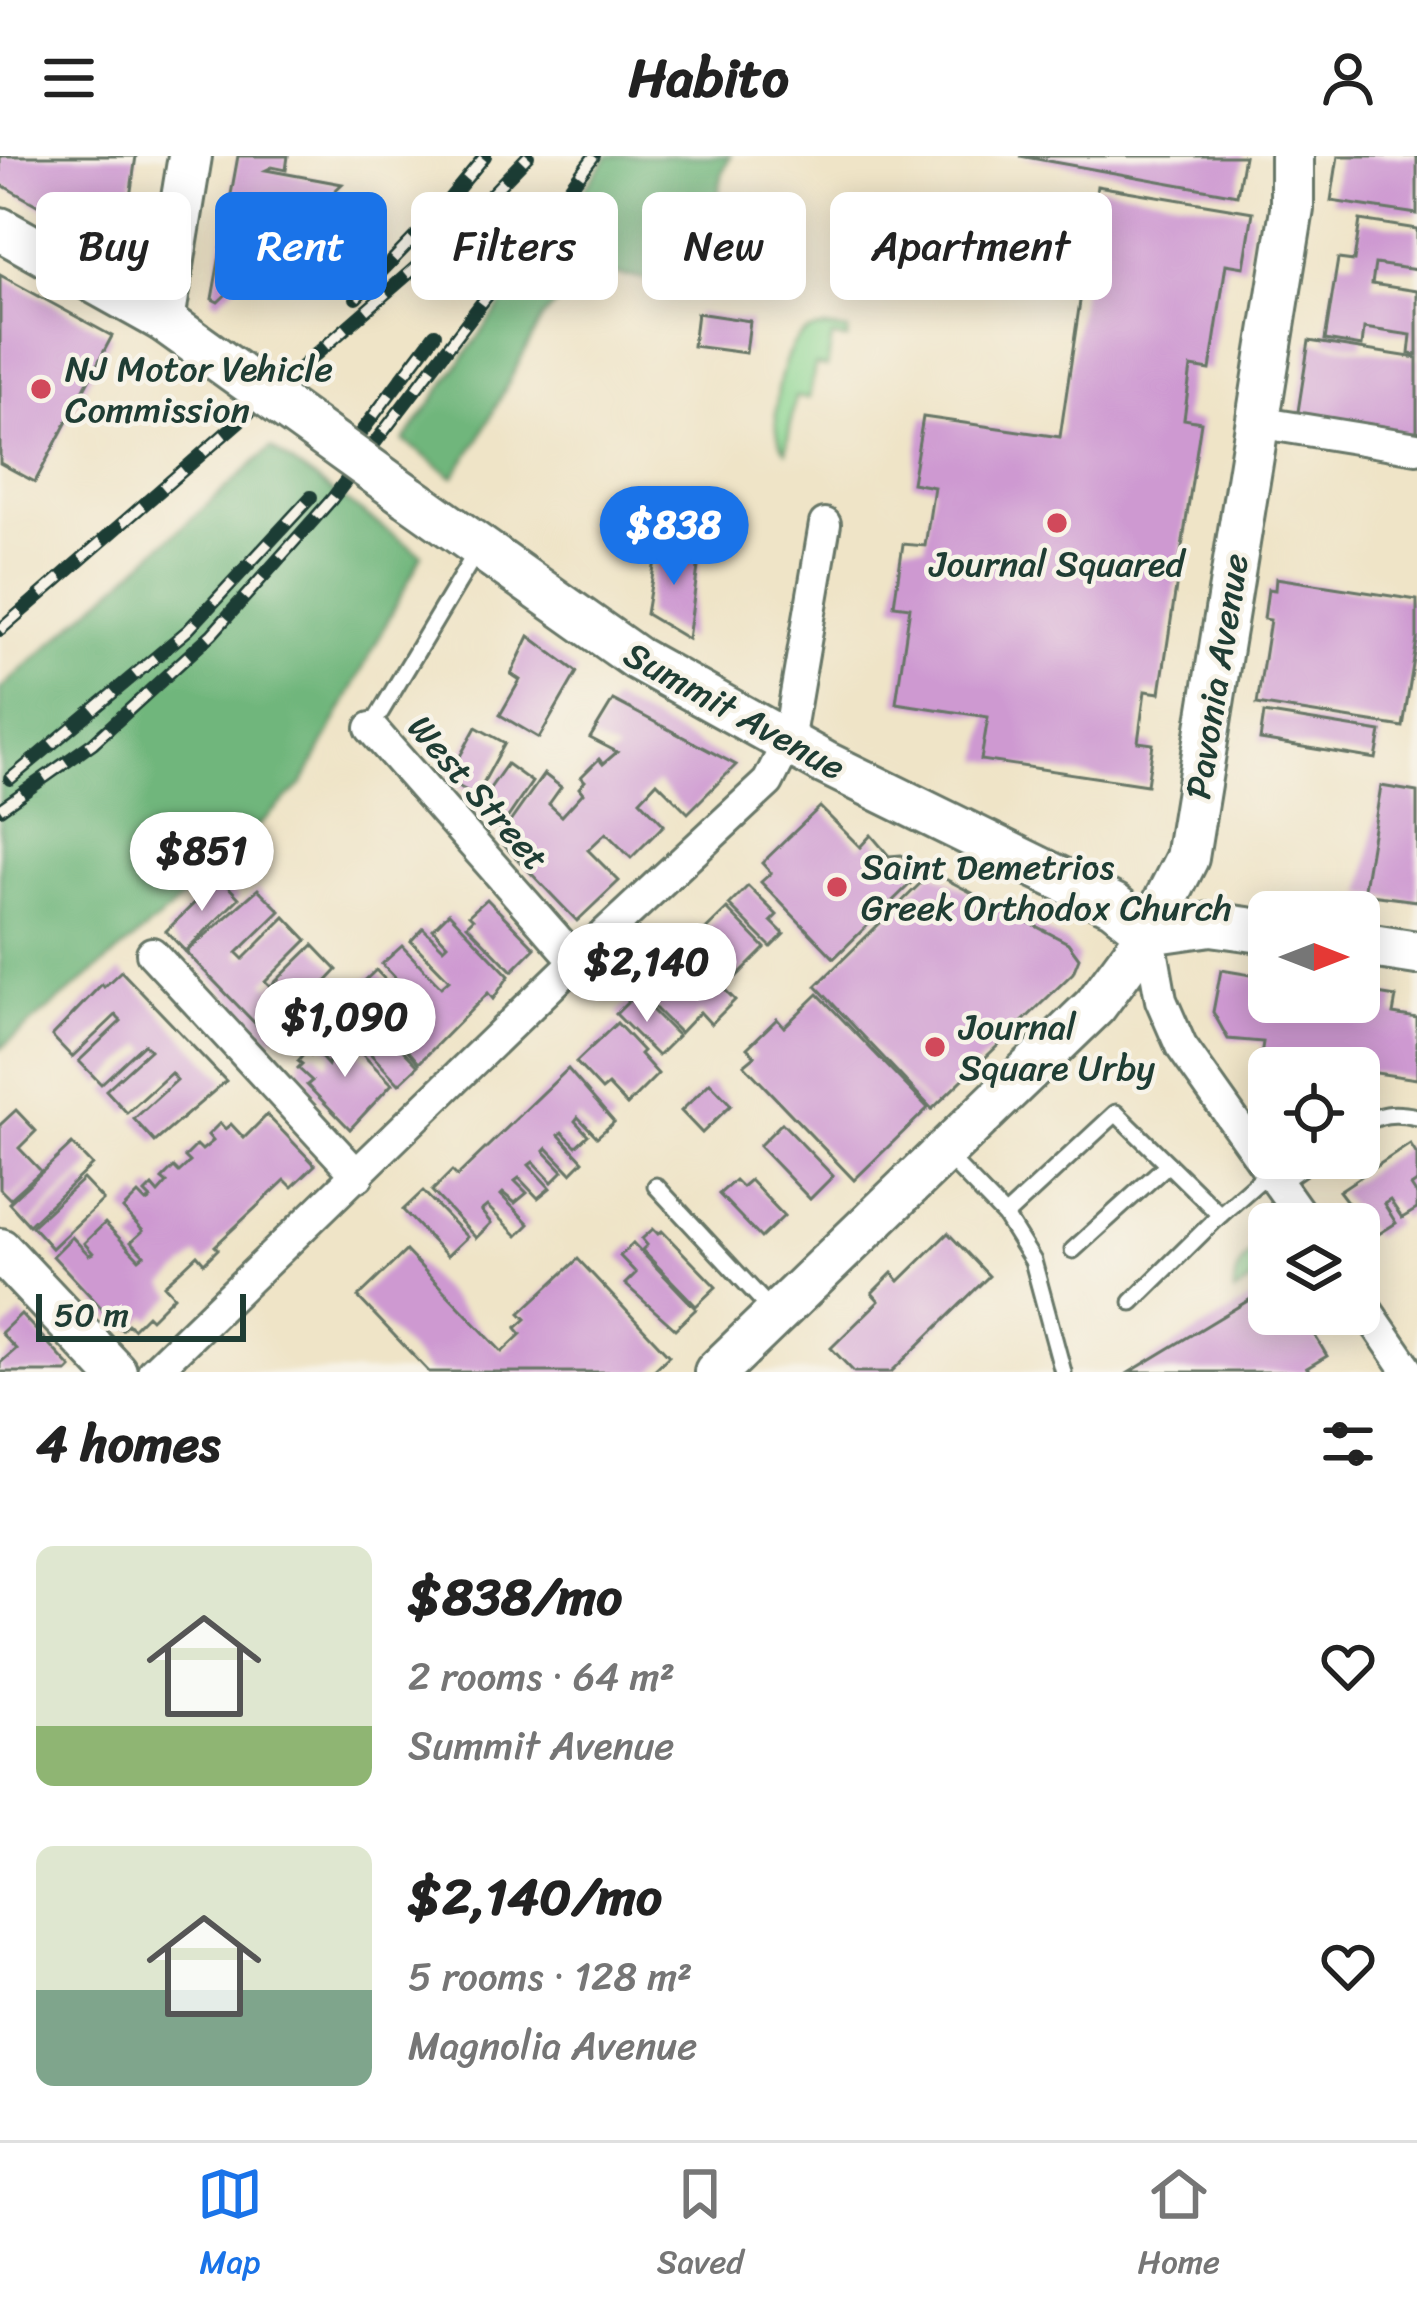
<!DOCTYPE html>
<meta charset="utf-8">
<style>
:root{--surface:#fff;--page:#f2f2f2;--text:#222;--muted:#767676;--line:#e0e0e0;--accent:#1a73e8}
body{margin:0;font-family:Sriracha,sans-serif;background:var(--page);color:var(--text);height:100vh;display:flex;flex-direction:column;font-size:45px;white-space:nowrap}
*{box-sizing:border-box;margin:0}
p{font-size:39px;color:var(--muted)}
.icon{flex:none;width:66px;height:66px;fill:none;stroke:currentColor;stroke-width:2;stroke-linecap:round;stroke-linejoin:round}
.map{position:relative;height:1216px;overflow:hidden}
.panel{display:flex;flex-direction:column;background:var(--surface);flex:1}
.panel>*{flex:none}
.top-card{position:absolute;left:36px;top:36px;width:1347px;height:108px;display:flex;gap:24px}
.needle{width:78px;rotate:90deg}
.controls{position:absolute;left:1248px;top:735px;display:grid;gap:24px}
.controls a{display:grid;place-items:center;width:132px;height:132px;border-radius:18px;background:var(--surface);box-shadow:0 6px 30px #0003;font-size:60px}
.scale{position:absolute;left:36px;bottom:30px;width:210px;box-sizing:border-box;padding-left:12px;border:6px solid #1f3d34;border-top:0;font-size:33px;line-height:42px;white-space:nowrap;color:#1f3d34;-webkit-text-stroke:9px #f7f3e8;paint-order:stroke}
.price{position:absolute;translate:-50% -102px;padding:0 27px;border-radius:42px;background:#fff;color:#222;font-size:39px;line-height:78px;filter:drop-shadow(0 3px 6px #0008)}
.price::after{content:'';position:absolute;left:50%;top:72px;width:36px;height:27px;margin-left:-18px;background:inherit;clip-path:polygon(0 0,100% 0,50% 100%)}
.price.selected{background:var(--accent);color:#fff}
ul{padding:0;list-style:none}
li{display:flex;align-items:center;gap:36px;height:300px;padding:0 36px}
li span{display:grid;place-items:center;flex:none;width:336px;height:240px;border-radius:18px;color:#555}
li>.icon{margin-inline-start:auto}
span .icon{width:144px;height:144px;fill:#fffc;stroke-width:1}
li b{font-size:51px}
h2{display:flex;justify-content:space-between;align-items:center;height:144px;padding:0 36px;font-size:51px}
.tag{padding:0 42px;border-radius:18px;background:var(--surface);box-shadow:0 6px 30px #0003;font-size:42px;line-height:108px}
.tag.selected{background:var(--accent);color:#fff}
header{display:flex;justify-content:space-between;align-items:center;height:156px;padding:0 36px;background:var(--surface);font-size:54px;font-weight:700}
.menu{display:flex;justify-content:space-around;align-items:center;height:168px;border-top:3px solid var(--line);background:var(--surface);font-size:33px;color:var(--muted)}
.menu a{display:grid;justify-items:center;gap:6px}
.menu .selected{color:var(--accent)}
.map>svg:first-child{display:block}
.green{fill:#8bd591;stroke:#558962;stroke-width:3}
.forest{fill:#70b67b;stroke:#487a58;stroke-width:3}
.building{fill:#ce99d1}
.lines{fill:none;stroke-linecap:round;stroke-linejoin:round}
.lane-casing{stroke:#687767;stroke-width:21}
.street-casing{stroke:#687767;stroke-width:36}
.secondary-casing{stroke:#687767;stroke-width:48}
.lane{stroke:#fff;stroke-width:15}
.street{stroke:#fff;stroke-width:30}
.secondary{stroke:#fff;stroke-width:42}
.rail-casing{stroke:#1f3d34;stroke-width:14}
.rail{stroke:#f7f3e8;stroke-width:9;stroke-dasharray:27;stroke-linecap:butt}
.secondary-bridge-casing{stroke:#687767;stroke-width:48;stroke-linecap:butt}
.secondary-bridge{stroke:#fff;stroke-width:42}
.poi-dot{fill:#d1495b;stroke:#f7f3e8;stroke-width:4.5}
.labels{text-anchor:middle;stroke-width:9;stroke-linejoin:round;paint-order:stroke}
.poi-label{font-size:36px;fill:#1f3d34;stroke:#f7f3e8;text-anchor:start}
.street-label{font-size:36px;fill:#1f3d34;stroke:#f7f3e8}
</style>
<header><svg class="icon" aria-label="menu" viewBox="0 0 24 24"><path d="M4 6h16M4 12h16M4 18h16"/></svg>Habito<svg class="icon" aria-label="person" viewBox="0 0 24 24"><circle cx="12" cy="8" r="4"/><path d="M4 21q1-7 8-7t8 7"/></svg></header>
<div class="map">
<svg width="1417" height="1216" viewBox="0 0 1417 1216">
<rect width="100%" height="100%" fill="#f7f3e8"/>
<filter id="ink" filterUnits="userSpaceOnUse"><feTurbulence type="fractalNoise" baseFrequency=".00833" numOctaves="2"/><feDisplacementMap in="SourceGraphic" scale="24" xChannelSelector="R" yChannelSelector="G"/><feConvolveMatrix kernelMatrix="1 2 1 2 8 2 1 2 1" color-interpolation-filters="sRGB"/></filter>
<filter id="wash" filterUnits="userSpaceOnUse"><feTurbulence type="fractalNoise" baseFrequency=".004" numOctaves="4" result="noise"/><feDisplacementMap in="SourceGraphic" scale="48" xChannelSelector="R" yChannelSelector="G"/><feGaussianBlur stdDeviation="2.7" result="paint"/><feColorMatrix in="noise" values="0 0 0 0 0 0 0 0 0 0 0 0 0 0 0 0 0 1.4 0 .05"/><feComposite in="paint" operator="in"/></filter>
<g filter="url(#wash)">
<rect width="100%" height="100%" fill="#efe4c7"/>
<g class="green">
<path d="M825 172 848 175 847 183 832 181 827 211 815 209 809 242 795 241 786 295C766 276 779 202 798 183 806 175 814 173 825 172Z"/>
<path d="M1269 1082V1114L1234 1137C1233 1109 1248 1098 1269 1082Z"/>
</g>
<g class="forest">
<path d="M608 0H730L723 15 700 132 599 116 591 136C568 135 558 145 542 162L478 285 453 321 404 285Z"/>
<path d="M271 292 422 399 303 627 171 753 0 893V534Z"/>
</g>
<g id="blocks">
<g class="building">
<path d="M0 0H136L124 83 113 89 104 87 0 28Z"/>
<path d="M238 0H288L286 14 272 11 266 14 342 28 218 146 212 143Z"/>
<path d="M1020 0H1244L1237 39Z"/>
<path d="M1338 0H1417V58L1331 45Z"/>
<path d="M1097 30 1253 56 1244 111 1226 108 1210 214 1191 211 1184 263 1201 266 1160 537 1145 535 1138 586 1153 588 1147 629 981 604 988 561 896 547 910 451 894 449 903 388 925 390 934 331 912 327 923 261 1060 281Z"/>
<path d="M1360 64 1417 73V114L1375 108 1372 128 1417 135V199L1409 198 1411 179 1364 172 1362 190 1325 184 1338 103 1354 105Z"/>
<path d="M0 119 112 180 35 326 0 307Z"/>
<path d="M697 157 750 165 746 197 693 190Z"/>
<path d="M1309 185 1417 202V281L1297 262Z"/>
<path d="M658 387 700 397 688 483 646 458Z"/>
<path d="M1276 422 1417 444V484L1403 571 1257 548 1270 464 1264 463 1268 433 1275 434Z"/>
<path d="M529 480 577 516 539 582 500 559 520 524 511 518Z"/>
<path d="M613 544 736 609 688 657 657 626 640 644 664 669 631 702 606 677 588 694 619 725 577 765 498 683 544 618 561 631 549 648 562 660 583 637 579 632 585 625 581 621 599 603 603 608 617 596 590 582Z"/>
<path d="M1264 557 1381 576 1376 603 1260 584Z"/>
<path d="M476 571 505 587 476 640 447 624Z"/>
<path d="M507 608 532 626 500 673 474 655Z"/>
<path d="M1381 630 1417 636V745L1363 738Z"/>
<path d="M820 651 860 691 871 679 889 700 901 699 914 712 913 725 834 802 761 726 771 717 762 707Z"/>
<path d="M932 716 1068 787 1079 802 1073 817 932 953 816 830Z"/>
<path d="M220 722 239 742 185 795 166 775Z"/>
<path d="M748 730 777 759 771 765 784 778 771 791 729 749Z"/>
<path d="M258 733 280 755 237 797 243 803 285 761 307 784 265 826 270 831 313 789 337 814 271 884 186 796Z"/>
<path d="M487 743 535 792 512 815 467 769 473 763 469 759Z"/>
<path d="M727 753 765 792 730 827 721 817 717 821 688 791Z"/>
<path d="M449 757 509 820 493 843 488 837 419 907 355 834 376 814 415 855 422 850 382 808 402 790 441 831 449 824 411 785 423 772 443 792 447 788 433 773Z"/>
<path d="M687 796 735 844 711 868 700 856 680 877 643 840Z"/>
<path d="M1221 814 1269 822V846H1359V835L1396 841 1393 858 1417 862V923L1261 900 1263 886 1228 883 1213 856Z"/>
<path d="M121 815 226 925 155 986 134 963 177 924 174 921 171 917 127 957 106 934 150 894 144 888 101 928 79 905 121 865 118 862 116 859 72 901 52 880 102 828 104 831Z"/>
<path d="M636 838 678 880 658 900 616 858Z"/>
<path d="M818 838 928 952 854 1024 744 909 755 900 747 892 777 863 784 871Z"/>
<path d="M360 856 366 862 369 859 418 910 399 928 351 877 354 874 348 868Z"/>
<path d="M617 867 643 895 640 898 658 918 627 949 608 929 602 934 576 906Z"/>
<path d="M337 878 343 885 346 882 392 928 350 973 307 929 312 925 298 912 302 908 298 905 307 895 311 899 315 895 328 909 332 896 325 889Z"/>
<path d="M568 913 614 966 597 981 578 961 575 965 588 979 576 990 562 976 559 979 583 1005 571 1017 547 992 544 995 563 1015 552 1026 533 1006 529 1009 550 1032 538 1042 519 1022 515 1025 527 1037 515 1047 503 1037 501 1039 529 1068 517 1080 487 1050 481 1055 491 1067 476 1082 432 1035 452 1015 457 1020Z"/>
<path d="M710 927 731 949 702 977 681 955Z"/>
<path d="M16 954 36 975 19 992 41 1015 10 1043 0 1033V969Z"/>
<path d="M267 959 315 1009 292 1031 285 1024 215 1090 218 1093 204 1107 197 1099 180 1115 164 1129 174 1140 151 1163 147 1159 133 1173 128 1168 122 1174 53 1100 72 1081 89 1099 93 1097 84 1087 105 1067 139 1103 144 1099 131 1086 143 1075 123 1053 138 1038 146 1046 151 1043 145 1037 152 1030 158 1037 167 1027 162 1023 174 1011 179 1016 190 1006 185 1001 197 989 202 994 207 990 213 985 208 979 220 967 225 973 231 968 244 982Z"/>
<path d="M782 967 833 1020 810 1043 759 990Z"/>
<path d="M72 988 92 1009 29 1069 9 1047Z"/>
<path d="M1410 988 1417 999V1026L1411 1030 1417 1039V1053L1402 1062 1390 1044 1384 1048 1396 1067 1374 1081 1339 1035Z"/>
<path d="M83 1023 103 1044 52 1092 32 1070Z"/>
<path d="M735 1024 742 1031 750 1024 784 1060 761 1082 719 1038Z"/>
<path d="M423 1035 467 1081 447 1100 403 1054Z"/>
<path d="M653 1073 658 1078 662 1075 716 1131 696 1150 642 1094 647 1089 642 1083Z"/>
<path d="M948 1077 989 1120 891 1216H854L831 1192 879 1145 872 1137 892 1117 899 1125Z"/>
<path d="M633 1087 696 1153 675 1173 625 1128 636 1117 620 1100Z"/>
<path d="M406 1095 502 1196 521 1178 516 1172 526 1163 520 1157 578 1103 669 1200 652 1216H429L358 1141Z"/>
<path d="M1269 1132V1158H1302L1327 1200 1307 1212 1310 1216H1130Z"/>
<path d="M21 1158 71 1212 67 1216H0V1207L16 1193 1 1177Z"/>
</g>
</g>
</g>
<g filter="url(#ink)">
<use href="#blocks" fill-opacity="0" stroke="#687767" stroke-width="3"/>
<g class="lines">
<defs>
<g id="lane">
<path d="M371 572 478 393"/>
<path d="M1359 971C1379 957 1394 956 1417 961"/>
<path d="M945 998 1005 1060 1033 1105 1063 1216"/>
<path d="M1279 1027 1315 1002"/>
<path d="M656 1030 772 1155"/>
<path d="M1005 1060 1116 957 1220 1059"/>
<path d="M1073 1094 1168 1008"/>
<path d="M1132 1146 1220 1059 1270 1015"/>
</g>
<g id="street">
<path d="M1257 266 1417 292"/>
<path d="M371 572 576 805"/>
<path d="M1149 777 1161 844 1181 890 1307 1068"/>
<path d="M152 797 358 1020"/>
<path d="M1359 1143 1409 1216"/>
<path d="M153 1216 576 805 768 626 788 586 825 368"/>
</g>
<g id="secondary">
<path d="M0 73 163 164 216 202"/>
<path d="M163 164 190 0"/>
<path d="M409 341 636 502 825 607 1114 749 1149 777 1211 768 1269 776"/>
<path d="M1359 788 1417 797"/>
<path d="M0 1094 115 1216"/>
<path d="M716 1216 1095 850 1149 777 1187 702 1292 53V0"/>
</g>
</defs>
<use href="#lane" class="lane-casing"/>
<use href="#street" class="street-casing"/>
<use href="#secondary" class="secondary-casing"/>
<use href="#lane" class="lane"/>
<use href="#street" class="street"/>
<use href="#secondary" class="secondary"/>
<defs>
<g id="rail">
<path d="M356 142 437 58 485 0"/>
<path d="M341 303 435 178"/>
<path d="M0 474 447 84 528 0"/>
<path d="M10 623 188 474 311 341"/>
<path d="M0 653 93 587 212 478 332 343 594 0"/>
</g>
</defs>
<use href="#rail" class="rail-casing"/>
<use href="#rail" class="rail"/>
<defs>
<path id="secondary-bridge" d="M216 202 409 341"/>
</defs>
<use href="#secondary-bridge" class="secondary-bridge-casing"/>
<use href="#secondary-bridge" class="secondary-bridge"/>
</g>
</g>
<g class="poi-dot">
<circle cx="41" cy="233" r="12"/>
<circle cx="1057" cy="367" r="12"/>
<circle cx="837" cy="731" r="12"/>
<circle cx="935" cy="891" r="12"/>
</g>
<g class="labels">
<g class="poi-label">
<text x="65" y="225">NJ Motor Vehicle<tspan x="65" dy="41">Commission</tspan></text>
<text x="1057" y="420" text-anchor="middle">Journal Squared</text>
<text x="861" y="723">Saint Demetrios<tspan x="861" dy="41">Greek Orthodox Church</tspan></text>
<text x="959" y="883">Journal<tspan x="959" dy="41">Square Urby</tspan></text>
</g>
<g class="street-label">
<text transform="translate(1216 520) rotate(-81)" y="13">Pavonia Avenue</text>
<text transform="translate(735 554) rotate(29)" y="13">Summit Avenue</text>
<text transform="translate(479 636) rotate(49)" y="13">West Street</text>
</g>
</g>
</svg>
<div class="controls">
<a><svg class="needle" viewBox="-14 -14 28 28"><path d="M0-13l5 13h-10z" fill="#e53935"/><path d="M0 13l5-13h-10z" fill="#767676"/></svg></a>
<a><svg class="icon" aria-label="locate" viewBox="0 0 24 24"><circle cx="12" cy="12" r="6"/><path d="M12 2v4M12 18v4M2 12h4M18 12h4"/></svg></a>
<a><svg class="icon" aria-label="layers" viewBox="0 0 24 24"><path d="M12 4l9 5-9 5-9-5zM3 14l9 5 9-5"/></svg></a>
</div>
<div class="scale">50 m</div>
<b class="price selected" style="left:674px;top:432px">$838</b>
<b class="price" style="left:202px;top:758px">$851</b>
<b class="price" style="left:647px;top:869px">$2,140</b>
<b class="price" style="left:345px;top:924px">$1,090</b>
<div class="top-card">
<a class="tag">Buy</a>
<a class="tag selected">Rent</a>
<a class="tag">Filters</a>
<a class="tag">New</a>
<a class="tag">Apartment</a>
</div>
</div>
<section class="panel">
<h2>4 homes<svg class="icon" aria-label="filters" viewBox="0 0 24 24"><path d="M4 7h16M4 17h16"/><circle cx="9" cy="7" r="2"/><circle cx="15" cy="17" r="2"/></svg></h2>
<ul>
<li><span style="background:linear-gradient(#dfe7d0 75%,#8fb573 0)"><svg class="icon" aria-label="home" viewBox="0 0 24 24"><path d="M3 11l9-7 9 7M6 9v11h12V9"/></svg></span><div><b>$838/mo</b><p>2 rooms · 64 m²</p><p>Summit Avenue</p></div><svg class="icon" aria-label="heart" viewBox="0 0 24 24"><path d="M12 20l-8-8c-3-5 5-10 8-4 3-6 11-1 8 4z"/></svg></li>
<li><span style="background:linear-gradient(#dfe7d0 60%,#7fa58c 0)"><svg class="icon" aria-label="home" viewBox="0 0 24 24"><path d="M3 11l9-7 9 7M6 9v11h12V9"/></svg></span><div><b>$2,140/mo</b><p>5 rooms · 128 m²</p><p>Magnolia Avenue</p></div><svg class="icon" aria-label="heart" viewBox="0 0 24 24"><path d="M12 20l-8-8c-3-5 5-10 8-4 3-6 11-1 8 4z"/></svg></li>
</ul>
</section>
<nav class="menu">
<a class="selected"><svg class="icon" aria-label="map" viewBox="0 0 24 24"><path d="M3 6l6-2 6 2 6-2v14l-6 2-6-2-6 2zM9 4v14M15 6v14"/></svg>Map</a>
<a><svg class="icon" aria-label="saved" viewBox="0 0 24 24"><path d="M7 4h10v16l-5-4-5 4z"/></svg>Saved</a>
<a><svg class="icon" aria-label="home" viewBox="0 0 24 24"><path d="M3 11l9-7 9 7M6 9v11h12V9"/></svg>Home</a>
</nav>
